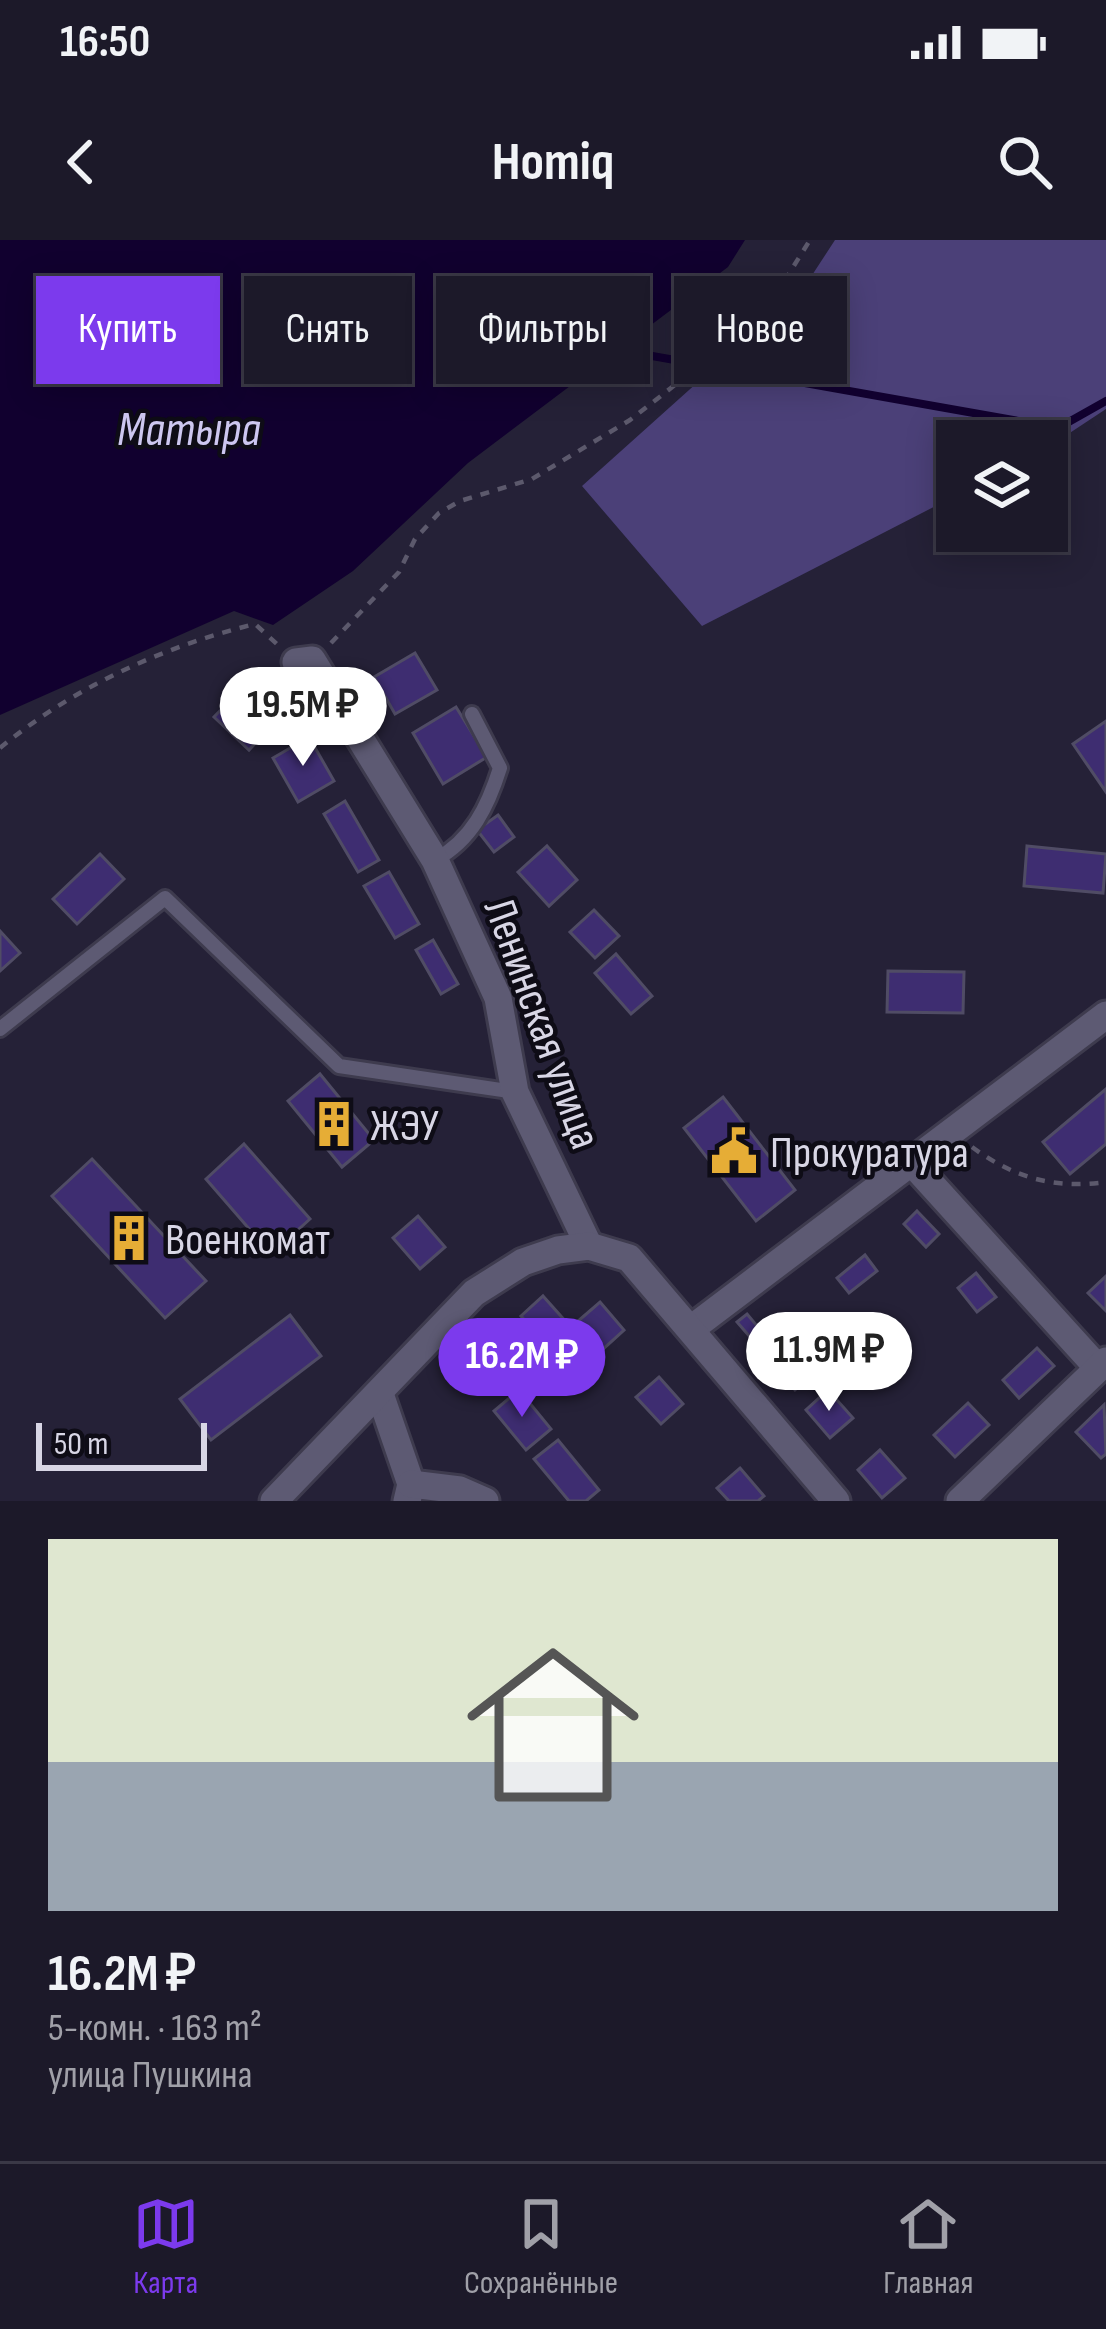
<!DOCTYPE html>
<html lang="ru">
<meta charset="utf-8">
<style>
:root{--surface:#1c1929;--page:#252231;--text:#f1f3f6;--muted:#a0a0a8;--line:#3a3846;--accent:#7c3aed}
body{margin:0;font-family:"Sofia Sans Condensed",sans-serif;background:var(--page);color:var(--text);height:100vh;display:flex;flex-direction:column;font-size:45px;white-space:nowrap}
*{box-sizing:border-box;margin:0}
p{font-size:39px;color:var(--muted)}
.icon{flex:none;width:66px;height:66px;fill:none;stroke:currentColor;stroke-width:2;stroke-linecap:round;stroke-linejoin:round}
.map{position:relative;height:1261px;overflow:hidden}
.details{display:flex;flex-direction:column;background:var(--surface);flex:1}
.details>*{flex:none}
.top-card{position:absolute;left:36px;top:36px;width:1035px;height:108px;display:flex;gap:24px}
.tools{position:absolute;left:936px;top:180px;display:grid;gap:24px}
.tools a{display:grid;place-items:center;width:132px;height:132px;border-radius:0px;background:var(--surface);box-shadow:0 6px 30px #0003,0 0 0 3px var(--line);font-size:60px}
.scale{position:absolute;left:36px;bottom:30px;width:171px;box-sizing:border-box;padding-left:12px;border:6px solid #d8d6e5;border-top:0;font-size:33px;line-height:42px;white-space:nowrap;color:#d8d6e5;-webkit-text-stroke:9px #0e0c16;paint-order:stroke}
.price{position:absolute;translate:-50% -102px;padding:0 27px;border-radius:42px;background:#fff;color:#222;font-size:39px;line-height:78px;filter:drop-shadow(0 3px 6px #0008)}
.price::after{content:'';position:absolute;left:50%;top:72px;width:36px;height:27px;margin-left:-18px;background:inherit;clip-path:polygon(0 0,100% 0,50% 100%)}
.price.current{background:var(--accent);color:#fff}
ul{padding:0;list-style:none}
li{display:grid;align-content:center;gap:24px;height:636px;padding:0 48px}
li+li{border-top:3px solid var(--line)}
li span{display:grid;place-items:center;height:372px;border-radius:0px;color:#555}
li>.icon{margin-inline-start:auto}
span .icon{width:216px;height:216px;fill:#fffc;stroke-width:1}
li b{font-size:51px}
.tag{padding:0 42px;border-radius:0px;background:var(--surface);box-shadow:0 6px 30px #0003,0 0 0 3px var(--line);font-size:42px;line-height:108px}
.tag.current{background:var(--accent);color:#fff}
.status{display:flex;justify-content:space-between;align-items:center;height:84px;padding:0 60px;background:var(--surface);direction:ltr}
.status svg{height:33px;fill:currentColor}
header{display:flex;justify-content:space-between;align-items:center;height:156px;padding:0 48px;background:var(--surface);font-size:54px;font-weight:700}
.tabs{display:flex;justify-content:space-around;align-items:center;height:168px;border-top:3px solid var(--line);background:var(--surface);font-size:33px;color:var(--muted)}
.tabs a{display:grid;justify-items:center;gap:6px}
.tabs .current{color:var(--accent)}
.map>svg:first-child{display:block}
.green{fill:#4b4078}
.water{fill:#11002f}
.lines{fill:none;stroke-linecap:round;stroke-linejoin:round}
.stream{stroke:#11002f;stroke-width:8}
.building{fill:#3e2d71;stroke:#504c65;stroke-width:3}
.service-casing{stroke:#3e3b4e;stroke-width:20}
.minor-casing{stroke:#3e3b4e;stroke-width:33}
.path{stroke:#5c596c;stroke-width:4.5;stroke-dasharray:9 9;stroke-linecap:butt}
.service{stroke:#5d5a73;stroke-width:14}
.minor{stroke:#5d5a73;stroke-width:27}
.labels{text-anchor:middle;stroke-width:9;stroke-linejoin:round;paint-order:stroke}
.street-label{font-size:45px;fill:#d8d6e5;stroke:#0e0c16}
.poi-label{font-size:45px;fill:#d8d6e5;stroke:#0e0c16;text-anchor:start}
.water-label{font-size:48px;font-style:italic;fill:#cdc7f0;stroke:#0e0c16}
</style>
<div class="status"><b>16:50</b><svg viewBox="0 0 49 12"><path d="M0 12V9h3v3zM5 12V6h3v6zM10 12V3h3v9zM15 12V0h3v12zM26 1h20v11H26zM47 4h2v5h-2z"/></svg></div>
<header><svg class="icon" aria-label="back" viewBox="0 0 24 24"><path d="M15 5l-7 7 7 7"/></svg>Homiq<svg class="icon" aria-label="search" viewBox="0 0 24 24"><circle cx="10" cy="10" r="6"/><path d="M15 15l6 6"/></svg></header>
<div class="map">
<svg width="1106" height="1261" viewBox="0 0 1106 1261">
<rect width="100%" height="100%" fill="#252137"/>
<path class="green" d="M835 0H1106V169L1047 208V201H957V255L702 386 582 246 805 46Z"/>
<path class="water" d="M0 0H745L728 27 468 223 353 331 273 385 234 371 0 475Z"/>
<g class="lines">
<g class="stream">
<path d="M618 110 692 123"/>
<path d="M714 127 1058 188 1106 161"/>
</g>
</g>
<g class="building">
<path d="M415 413 437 450 395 474 374 437Z"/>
<path d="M243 447 277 480 249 510 214 477Z"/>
<path d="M456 467 487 517 443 544 413 493Z"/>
<path d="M1106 481V552L1073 504Z"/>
<path d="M309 497 334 541 298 562 273 518Z"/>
<path d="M345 561 379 620 358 632 324 574Z"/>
<path d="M498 575 514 597 494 612 477 590Z"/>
<path d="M547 606 577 640 549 666 518 632Z"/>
<path d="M1027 606 1106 614 1103 653 1024 646Z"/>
<path d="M100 614 124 639 77 684 53 659Z"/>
<path d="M389 632 419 684 395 698 364 646Z"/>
<path d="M594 670 619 696 595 718 570 692Z"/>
<path d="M0 691 20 713 0 731Z"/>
<path d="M433 700 458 744 441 754 416 710Z"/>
<path d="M616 714 652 756 631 774 595 733Z"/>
<path d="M888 731 964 732 963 773 887 772Z"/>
<path d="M320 834 374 900 342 927 288 861Z"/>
<path d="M1106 849V904L1070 934 1043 902Z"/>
<path d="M723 857 795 950 756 981 684 888Z"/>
<path d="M244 904 310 979 271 1014 206 939Z"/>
<path d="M92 919 206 1041 165 1078 52 956Z"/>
<path d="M917 971 939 994 926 1007 904 984Z"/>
<path d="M418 976 445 1007 420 1029 393 998Z"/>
<path d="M865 1015 877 1031 849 1053 837 1038Z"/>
<path d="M976 1033 996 1057 977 1072 958 1048Z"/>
<path d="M1106 1036V1071L1088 1053Z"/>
<path d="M543 1056 567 1083 545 1103 521 1076Z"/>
<path d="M600 1062 624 1090 602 1110 577 1082Z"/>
<path d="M747 1074 773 1105 764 1113 737 1082Z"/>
<path d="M290 1075 321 1116 211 1200 180 1159Z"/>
<path d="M793 1102 818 1130 795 1150 771 1122Z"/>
<path d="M1037 1108 1054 1126 1019 1158 1003 1140Z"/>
<path d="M659 1137 683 1164 661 1184 636 1157Z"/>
<path d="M519 1150 551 1189 526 1210 494 1171Z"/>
<path d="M828 1150 853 1178 830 1198 806 1170Z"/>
<path d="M968 1163 989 1185 955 1217 934 1195Z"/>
<path d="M1104 1165 1106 1214 1101 1218 1076 1192Z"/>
<path d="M558 1200 599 1250 586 1261H569L534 1219Z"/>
<path d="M880 1210 905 1238 882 1258 858 1230Z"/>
<path d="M740 1228 764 1256 758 1261H729L717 1248Z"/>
</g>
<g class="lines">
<defs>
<g id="service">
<path d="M435 620C472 600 488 566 500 528L472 474"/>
<path d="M0 789 165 658 339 826 515 852"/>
</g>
<g id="minor">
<path d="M296 422 312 420 435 620 498 758 515 852 589 1006"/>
<path d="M913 924 1098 1128"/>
<path d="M691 1089 1106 775"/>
<path d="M380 1154 411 1244 407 1261"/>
<path d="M411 1244 460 1250 485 1261"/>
<path d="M274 1261 474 1053 523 1022 558 1010 589 1006 629 1018 836 1261"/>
<path d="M960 1261 1106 1121"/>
</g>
</defs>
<use href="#service" class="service-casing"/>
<use href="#minor" class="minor-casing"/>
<g class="path">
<path d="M331 403 399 332 415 299 439 273 460 261 532 239 630 180 762 77 810 0"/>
<path d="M0 508C74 447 162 407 255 384L278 405"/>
<path d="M972 907C1014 938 1054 949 1106 942"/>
</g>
<use href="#service" class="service"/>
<use href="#minor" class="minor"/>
</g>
<defs>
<symbol id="building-bare" viewBox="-9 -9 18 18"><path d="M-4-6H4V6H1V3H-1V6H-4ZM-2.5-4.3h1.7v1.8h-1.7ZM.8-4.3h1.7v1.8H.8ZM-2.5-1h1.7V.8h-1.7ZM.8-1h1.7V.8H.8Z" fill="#e6ad36" stroke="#0e0c16" stroke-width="2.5" paint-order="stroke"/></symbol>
<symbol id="civic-bare" viewBox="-9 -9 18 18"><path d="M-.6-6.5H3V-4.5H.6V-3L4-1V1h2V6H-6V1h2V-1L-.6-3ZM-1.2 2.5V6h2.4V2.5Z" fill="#e6ad36" stroke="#0e0c16" stroke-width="2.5" paint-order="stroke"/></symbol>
</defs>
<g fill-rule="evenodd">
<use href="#building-bare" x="301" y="851" width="66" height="66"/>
<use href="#civic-bare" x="701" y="878" width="66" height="66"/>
<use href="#building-bare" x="96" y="965" width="66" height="66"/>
</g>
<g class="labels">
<g class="street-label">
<text transform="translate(544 783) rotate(70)" y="16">Ленинская улица</text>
</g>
<g class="poi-label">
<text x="370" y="900">ЖЭУ</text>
<text x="770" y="927">Прокуратура</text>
<text x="165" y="1014">Военкомат</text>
</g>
<g class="water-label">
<text x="189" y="205">Матыра</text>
</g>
</g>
</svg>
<div class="tools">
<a><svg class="icon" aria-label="layers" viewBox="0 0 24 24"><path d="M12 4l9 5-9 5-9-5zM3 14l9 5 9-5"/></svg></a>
</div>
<div class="scale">50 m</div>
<b class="price" style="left:303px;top:529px">19.5M ₽</b>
<b class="price" style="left:829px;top:1174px">11.9M ₽</b>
<b class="price current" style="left:522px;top:1180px">16.2M ₽</b>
<div class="top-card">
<a class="tag current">Купить</a>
<a class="tag">Снять</a>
<a class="tag">Фильтры</a>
<a class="tag">Новое</a>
</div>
</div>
<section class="details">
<ul>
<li><span style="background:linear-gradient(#dfe7d0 60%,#9aa5b1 0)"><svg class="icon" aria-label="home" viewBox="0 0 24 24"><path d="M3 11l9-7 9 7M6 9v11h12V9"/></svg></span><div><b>16.2M ₽</b><p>5-комн. · 163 m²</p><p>улица Пушкина</p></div></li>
</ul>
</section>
<nav class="tabs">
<a class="current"><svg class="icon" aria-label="map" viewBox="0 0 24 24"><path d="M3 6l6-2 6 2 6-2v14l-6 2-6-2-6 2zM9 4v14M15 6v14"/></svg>Карта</a>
<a><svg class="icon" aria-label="saved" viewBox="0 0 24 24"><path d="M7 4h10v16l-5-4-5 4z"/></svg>Сохранённые</a>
<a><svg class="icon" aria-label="home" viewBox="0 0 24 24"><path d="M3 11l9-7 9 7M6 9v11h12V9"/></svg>Главная</a>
</nav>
